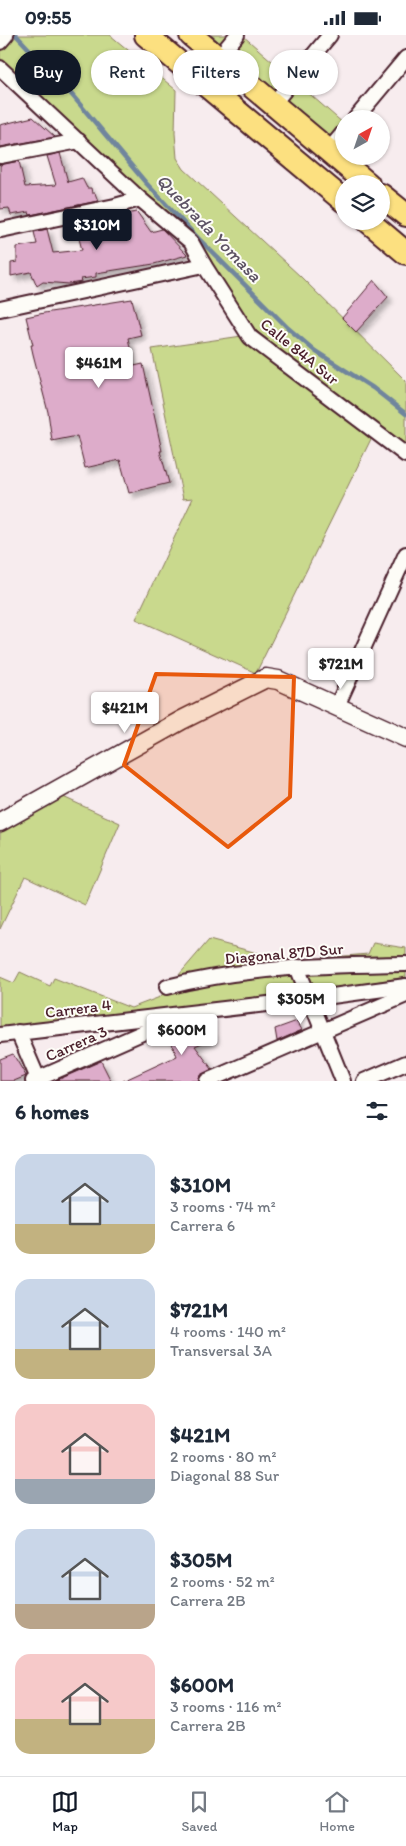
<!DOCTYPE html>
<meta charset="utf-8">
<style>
:root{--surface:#fff;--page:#f6f6f7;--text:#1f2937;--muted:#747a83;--line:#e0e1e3;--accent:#111827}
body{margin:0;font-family:Itim,sans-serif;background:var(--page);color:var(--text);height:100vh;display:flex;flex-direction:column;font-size:19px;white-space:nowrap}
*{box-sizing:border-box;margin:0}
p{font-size:16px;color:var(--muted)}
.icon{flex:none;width:28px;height:28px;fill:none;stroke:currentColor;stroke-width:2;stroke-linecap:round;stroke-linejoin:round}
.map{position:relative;height:1046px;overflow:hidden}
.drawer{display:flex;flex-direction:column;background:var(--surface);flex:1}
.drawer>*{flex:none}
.banner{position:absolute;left:15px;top:15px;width:376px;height:45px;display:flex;gap:10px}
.needle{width:32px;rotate:40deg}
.fabs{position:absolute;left:335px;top:75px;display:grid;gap:10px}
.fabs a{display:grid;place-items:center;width:55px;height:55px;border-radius:50%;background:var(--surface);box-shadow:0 1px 4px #0004;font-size:25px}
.price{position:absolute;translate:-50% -42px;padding:0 11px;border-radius:5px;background:#fff;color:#222;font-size:16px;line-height:32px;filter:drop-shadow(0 1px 2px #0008)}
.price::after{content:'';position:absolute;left:50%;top:30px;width:15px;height:11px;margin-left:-8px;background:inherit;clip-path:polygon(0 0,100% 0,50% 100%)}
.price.on{background:var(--accent);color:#fff}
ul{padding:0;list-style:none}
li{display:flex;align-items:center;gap:15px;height:125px;padding:0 15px}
li span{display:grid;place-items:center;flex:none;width:140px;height:100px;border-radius:15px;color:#555}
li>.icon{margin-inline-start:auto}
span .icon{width:60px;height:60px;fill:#fffc;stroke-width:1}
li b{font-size:21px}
h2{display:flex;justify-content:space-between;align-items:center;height:60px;padding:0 15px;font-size:21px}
.chip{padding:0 18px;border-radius:22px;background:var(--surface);box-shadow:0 1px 4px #0004;font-size:18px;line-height:45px}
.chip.on{background:var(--accent);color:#fff}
.status{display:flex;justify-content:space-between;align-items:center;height:35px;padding:0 25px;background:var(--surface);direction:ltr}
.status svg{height:14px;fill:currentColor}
.menu{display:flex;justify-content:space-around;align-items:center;height:70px;border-top:1px solid var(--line);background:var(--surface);font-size:14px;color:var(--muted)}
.menu a{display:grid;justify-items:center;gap:2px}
.menu .on{color:var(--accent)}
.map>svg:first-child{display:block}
.green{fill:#c9d98d;stroke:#8a7c5c}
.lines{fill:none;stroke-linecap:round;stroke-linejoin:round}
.stream{stroke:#6f859d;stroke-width:4.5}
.building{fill:#ddacca;stroke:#4a1f2b;filter:url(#shadow)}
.minor-casing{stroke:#4a1f2b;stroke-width:18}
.tertiary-casing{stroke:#4a1f2b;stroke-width:21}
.trunk-casing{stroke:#4a1f2b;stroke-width:26}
.minor{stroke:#fdfcf7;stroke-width:14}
.tertiary{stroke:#fdfcf7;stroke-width:18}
.trunk{stroke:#fce080;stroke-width:22}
.marked{fill:#e8590c;fill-opacity:0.2;stroke:#e8590c;stroke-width:4;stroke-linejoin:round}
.labels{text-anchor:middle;stroke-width:4;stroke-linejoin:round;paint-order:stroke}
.street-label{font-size:16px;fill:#4a1f2b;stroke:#fdfcf7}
.water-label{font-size:18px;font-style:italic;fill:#5d5264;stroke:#fdfcf7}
</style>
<div class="status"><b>09:55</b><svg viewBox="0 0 49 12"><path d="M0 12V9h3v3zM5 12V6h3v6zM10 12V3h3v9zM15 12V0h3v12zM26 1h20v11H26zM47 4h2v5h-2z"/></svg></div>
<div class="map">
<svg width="406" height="1046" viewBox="0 0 406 1046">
<defs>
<filter id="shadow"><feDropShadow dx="4.5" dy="4.5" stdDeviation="2.5" flood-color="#0004"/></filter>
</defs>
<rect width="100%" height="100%" fill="#f7ecee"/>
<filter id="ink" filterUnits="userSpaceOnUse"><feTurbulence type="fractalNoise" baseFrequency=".02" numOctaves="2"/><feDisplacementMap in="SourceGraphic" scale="10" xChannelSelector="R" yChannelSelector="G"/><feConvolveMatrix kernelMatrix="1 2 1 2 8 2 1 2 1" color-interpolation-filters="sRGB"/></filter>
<g filter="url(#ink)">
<g class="green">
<path d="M18 0H110L176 55 175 98 177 123 184 134 300 241 406 346V412L284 323 253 292 161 173 0 23V16Z"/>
<path d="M211 0H242L344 89 332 103Z"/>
<path d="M242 301C283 338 327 370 372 402L256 638 136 584 193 463 183 464 152 314Z"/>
<path d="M61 761 120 788 85 870 25 842 0 894V798Z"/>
<path d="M209 905 287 926 368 919 373 908 406 913V942L298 959 0 994V942L14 948 20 937 50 951 54 943 131 973 160 962Z"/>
</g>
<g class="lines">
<path class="stream" d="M16 0 72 60 146 148 198 203 288 293 315 316 373 353 406 379"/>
</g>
<g class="building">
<path d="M33 82 55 102 0 112V90Z"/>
<path d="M60 118 68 147 82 143 87 153H91L92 158H95L98 166 30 180 29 177 11 180 9 173 0 174V130L19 126 25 152 56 150 47 121Z"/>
<path d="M137 177 151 197 162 194 187 220 154 229 96 238V242L81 244 82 247 69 249 43 247 37 251 31 237 11 241V228L17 227V212L37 209 34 197 47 194 53 218 82 215 75 188Z"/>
<path d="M374 245 388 262 356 297 342 283Z"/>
<path d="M132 264 141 300 128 303 134 331 143 329 162 416H160L169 448 129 458 120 425 85 433 77 401 52 406 48 377 33 319 31 310H33L26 282 44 278Z"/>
<path d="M203 985 214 1003 195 1011 212 1034 200 1040 198 1046H123L177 1021 166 997 194 986Z"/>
<path d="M297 986 302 995 277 1006 275 994Z"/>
<path d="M13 1019 26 1041 14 1046H0V1024Z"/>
<path d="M101 1026 111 1046H55Z"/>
</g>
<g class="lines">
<defs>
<g id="minor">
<path d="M0 7 6 0"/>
<path d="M218 23 237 0"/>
<path d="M0 33 140 164 191 207 204 230 250 302 406 420"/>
<path d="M273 69 330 0"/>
<path d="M355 84 406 23"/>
<path d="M329 115 344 97"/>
<path d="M0 121 79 106"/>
<path d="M1 195 115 171 140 164"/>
<path d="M0 274 204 230"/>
<path d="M337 671 406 519"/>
<path d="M297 932 343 1046"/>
<path d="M167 952C245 932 326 930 406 929"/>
<path d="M18 997 39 1046"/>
<path d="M0 1000 310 964 406 951"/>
<path d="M33 1046 176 983"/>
<path d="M207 1046 406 960"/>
<path d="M364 1046 406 1028"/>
</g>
<path id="tertiary" d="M0 787 182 685 266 643 278 645 406 703"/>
<g id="trunk">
<path d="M146 0 344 166"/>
<path d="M191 0 368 149"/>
<path d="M381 160 406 180"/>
<path d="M368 186 406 218"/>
</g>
</defs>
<use href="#minor" class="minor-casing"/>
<use href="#tertiary" class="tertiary-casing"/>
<use href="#trunk" class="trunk-casing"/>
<use href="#minor" class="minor"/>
<use href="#tertiary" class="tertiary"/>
<use href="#trunk" class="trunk"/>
</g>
</g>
<path class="marked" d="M156 639 294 642 290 762 228 812 124 730Z"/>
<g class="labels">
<g class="street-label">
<text transform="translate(300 316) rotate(39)" y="6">Calle 84A Sur</text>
<text transform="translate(284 918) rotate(-5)" y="6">Diagonal 87D Sur</text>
<text transform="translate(78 973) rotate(-7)" y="6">Carrera 4</text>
<text transform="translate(76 1008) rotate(-24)" y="6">Carrera 3</text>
</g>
<g class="water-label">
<text transform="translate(209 193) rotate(46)" y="6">Quebrada Yomasa</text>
</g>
</g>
</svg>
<div class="fabs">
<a><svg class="needle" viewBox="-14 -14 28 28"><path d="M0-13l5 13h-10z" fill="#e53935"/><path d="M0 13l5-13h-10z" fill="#747a83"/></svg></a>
<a><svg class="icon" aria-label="layers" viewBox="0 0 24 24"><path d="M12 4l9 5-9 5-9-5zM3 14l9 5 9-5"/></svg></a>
</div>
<b class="price on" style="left:97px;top:216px">$310M</b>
<b class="price" style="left:99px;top:354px">$461M</b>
<b class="price" style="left:341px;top:655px">$721M</b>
<b class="price" style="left:125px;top:699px">$421M</b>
<b class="price" style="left:301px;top:990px">$305M</b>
<b class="price" style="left:182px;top:1021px">$600M</b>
<div class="banner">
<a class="chip on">Buy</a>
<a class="chip">Rent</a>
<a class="chip">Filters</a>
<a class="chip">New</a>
</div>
</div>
<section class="drawer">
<h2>6 homes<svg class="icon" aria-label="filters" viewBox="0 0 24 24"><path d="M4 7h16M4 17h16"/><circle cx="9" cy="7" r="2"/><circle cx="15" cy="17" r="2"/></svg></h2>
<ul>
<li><span style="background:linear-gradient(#c9d6e8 70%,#c2b280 0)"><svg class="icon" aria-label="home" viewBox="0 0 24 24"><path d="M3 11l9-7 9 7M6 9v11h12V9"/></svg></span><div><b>$310M</b><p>3 rooms · 74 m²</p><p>Carrera 6</p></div></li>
<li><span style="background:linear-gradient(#c9d6e8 70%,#c2b280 0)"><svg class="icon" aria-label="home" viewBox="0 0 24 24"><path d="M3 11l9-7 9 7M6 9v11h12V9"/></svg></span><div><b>$721M</b><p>4 rooms · 140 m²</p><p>Transversal 3A</p></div></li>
<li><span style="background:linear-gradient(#f6c9c9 75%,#9aa5b1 0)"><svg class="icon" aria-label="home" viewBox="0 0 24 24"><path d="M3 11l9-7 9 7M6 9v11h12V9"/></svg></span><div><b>$421M</b><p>2 rooms · 80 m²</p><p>Diagonal 88 Sur</p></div></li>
<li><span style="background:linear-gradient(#c9d6e8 75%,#b9a48a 0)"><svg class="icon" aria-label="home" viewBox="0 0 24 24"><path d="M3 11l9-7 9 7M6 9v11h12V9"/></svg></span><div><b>$305M</b><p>2 rooms · 52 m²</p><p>Carrera 2B</p></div></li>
<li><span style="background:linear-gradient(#f6c9c9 65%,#c2b280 0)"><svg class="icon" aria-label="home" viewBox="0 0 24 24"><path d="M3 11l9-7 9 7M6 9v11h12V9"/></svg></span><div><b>$600M</b><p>3 rooms · 116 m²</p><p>Carrera 2B</p></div></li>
</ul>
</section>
<nav class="menu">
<a class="on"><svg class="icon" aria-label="map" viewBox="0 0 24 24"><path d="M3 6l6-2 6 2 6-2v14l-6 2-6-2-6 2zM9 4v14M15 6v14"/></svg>Map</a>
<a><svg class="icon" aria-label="saved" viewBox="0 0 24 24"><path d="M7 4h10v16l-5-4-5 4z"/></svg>Saved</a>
<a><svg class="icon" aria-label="home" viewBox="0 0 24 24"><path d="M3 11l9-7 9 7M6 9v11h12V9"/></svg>Home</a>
</nav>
